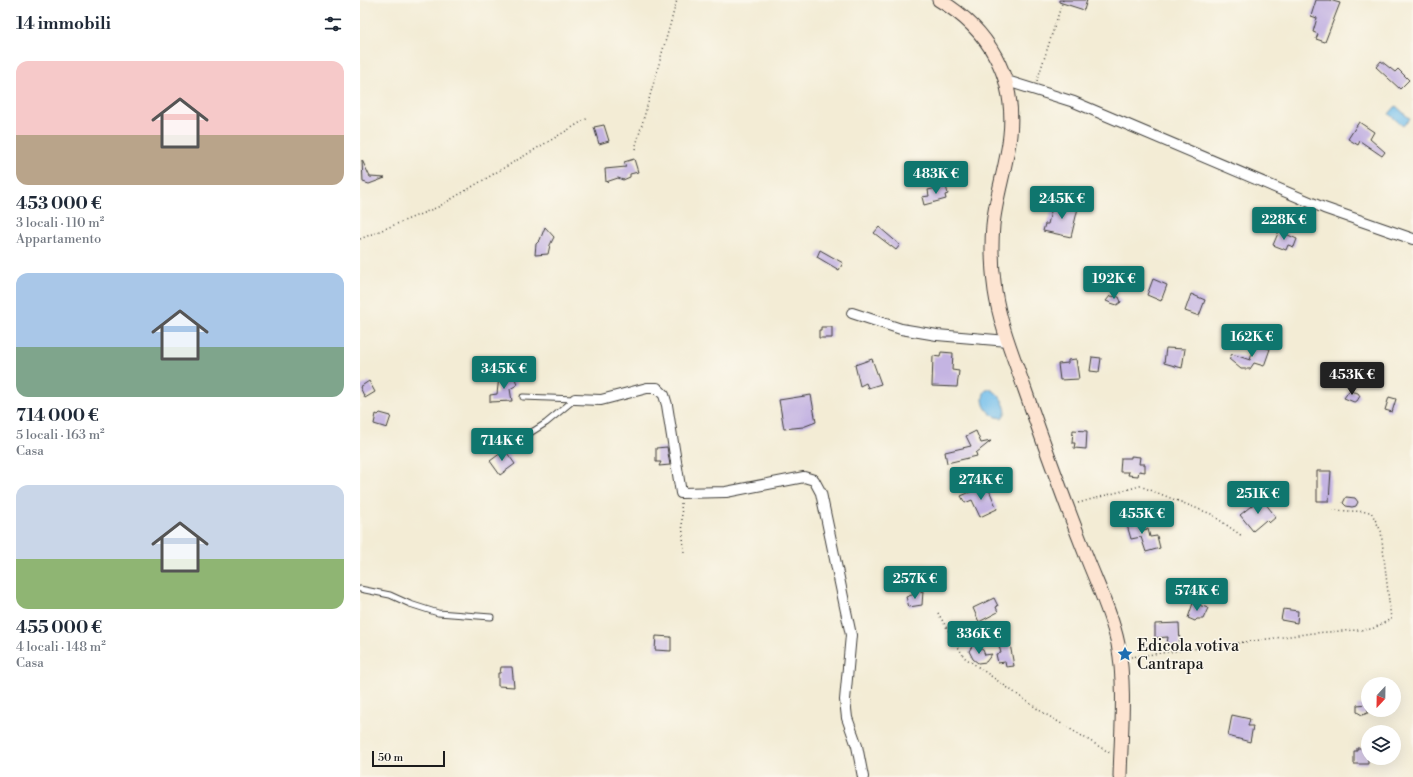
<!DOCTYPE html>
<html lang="it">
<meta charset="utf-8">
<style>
:root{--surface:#fff;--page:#f6f6f7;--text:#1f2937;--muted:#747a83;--accent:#0f766e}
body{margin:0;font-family:"Libre Bodoni",serif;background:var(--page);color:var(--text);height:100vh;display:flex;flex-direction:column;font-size:15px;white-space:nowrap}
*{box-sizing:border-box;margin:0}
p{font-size:13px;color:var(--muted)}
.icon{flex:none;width:22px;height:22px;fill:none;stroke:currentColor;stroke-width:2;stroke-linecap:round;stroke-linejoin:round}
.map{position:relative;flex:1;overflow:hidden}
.panel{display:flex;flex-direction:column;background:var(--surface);width:360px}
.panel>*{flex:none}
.needle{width:26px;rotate:202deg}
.buttons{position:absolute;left:1001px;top:677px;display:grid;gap:8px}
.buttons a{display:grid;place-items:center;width:40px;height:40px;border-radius:50%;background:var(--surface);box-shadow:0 4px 16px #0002;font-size:20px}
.scale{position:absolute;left:12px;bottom:10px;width:73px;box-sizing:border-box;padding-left:4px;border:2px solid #1c1c1c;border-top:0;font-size:11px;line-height:14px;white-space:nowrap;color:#1c1c1c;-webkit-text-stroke:3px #fbf7ec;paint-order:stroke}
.price{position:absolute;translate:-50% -34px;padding:0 9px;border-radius:4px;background:var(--accent);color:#fff;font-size:13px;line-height:26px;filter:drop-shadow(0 1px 2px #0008)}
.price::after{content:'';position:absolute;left:50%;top:24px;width:12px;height:9px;margin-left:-6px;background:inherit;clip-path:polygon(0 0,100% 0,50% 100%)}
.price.on{background:#222;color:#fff}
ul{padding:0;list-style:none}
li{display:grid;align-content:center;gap:8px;height:212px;padding:0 16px}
li span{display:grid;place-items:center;height:124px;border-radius:12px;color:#555}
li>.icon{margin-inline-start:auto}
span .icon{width:72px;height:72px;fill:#fffc;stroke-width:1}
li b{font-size:17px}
h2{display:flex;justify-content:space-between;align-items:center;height:48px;padding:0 16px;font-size:17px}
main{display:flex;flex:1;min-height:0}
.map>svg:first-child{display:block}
.water{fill:#72beeb;stroke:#476d84}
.building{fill:#c4b4e2}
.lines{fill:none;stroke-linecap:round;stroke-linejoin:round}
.lane-casing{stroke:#3c3b38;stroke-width:7}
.street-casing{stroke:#3c3b38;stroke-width:12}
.secondary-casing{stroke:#3c3b38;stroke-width:15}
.path{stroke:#3c3b38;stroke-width:1.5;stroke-dasharray:1 3;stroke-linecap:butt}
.lane{stroke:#fff;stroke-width:5}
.street{stroke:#fff;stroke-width:10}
.secondary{stroke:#fde4d1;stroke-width:13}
.labels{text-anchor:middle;stroke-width:3;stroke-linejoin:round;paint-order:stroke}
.poi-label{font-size:16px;fill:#1c1c1c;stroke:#fbf7ec;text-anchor:start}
</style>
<main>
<section class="panel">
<h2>14 immobili<svg class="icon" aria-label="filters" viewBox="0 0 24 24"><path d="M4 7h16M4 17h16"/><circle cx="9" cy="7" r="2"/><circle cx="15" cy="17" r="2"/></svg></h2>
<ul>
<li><span style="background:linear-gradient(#f6c9c9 60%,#b9a48a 0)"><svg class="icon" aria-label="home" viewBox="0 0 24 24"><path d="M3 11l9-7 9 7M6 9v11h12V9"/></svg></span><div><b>453 000 €</b><p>3 locali · 110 m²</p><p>Appartamento</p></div></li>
<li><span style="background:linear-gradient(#a9c7e8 60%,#7fa58c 0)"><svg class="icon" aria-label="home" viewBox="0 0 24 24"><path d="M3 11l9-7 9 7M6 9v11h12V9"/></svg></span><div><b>714 000 €</b><p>5 locali · 163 m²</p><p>Casa</p></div></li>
<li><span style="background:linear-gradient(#c9d6e8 60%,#8fb573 0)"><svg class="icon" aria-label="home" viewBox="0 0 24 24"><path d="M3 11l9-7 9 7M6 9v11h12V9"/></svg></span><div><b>455 000 €</b><p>4 locali · 148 m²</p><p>Casa</p></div></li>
</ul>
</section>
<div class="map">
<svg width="1053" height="777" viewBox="0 0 1053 777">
<rect width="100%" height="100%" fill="#fbf7ec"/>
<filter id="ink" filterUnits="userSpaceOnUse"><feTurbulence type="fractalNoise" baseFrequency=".025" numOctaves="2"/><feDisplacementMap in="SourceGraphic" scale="8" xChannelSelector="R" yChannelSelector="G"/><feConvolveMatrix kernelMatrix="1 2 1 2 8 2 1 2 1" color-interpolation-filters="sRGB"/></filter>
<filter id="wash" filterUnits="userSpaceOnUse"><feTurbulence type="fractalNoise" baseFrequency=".012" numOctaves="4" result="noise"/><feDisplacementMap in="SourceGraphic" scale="16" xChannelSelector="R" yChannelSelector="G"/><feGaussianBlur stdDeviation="0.9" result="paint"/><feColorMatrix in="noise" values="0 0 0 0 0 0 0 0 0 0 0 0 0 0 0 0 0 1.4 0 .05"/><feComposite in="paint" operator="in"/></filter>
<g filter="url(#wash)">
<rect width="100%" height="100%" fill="#f3ecd5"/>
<g class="water">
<path d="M1036 106 1050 119 1043 126 1029 114Z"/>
<path d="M629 389C638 391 645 403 646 412L642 418C628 417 619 403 625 391Z"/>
</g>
<g id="blocks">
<g class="building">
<path d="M699 0H727L724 10 699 2Z"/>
<path d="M956 0H969L980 3 965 42 956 39 958 34 953 32 957 18 951 16Z"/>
<path d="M1021 61 1035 72 1038 69 1049 80 1040 89 1016 67Z"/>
<path d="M999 122 1014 132 1010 139 1025 152 1022 156 1000 141 998 145 988 139Z"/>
<path d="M244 125 249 141 239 144 234 127Z"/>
<path d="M274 159 278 172 270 174V177L263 180 258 178 246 182 245 169 266 167 264 162Z"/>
<path d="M2 160 10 177 25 178 9 184 3 182Z"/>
<path d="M586 186 588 194 585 195 586 199 564 205 562 197 569 196 568 190Z"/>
<path d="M693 203 718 208 711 237 683 231 685 224H688Z"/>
<path d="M185 227 194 237 190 245 188 254 175 255 176 244 180 240Z"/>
<path d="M519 227 540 245 536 250 514 233Z"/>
<path d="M919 231 937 239 934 247 928 245 926 250 913 245Z"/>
<path d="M460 250 483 263 479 270 457 257Z"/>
<path d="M793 279 807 285 801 301 787 295Z"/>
<path d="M831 294 845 300 839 316 825 311Z"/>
<path d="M750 296 759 297 761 302 757 305 751 303 746 301Z"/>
<path d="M461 327H472V338H459V330H461Z"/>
<path d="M895 344 910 349 904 366 894 363 890 369H881L869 359 872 354 890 360Z"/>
<path d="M806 348 825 349 822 368 804 363Z"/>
<path d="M581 352 593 353 592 370 599 371 597 387 572 386 573 356 580 357Z"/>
<path d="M732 357 741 358 739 372 730 371Z"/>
<path d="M512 359 521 384 508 388 506 383 500 386 495 365Z"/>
<path d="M716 359 719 379 700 380 698 364 708 363V360Z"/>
<path d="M139 377 155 378 157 385 150 389 152 401 130 402V395L137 394Z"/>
<path d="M9 381 15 392 5 398 0 387Z"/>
<path d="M989 391 998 393 1000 396 997 401 994 402 984 398Z"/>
<path d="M451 395 456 422 443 427 424 429 419 400Z"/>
<path d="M1029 397 1036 399 1032 412 1025 410Z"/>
<path d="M20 413 31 416 27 428 14 424 16 414 18 415Z"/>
<path d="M713 430 727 431 726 449 714 448 715 443H712Z"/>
<path d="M616 431 621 443 631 441 616 453 617 456 587 463 585 452 611 446 606 436Z"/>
<path d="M307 447 310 465 299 466 301 462H296V448Z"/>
<path d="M145 450 155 464 140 475 130 461Z"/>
<path d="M771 456 780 457 779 464H785V472L779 471 778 476 768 475 769 472H760L761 458H771Z"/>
<path d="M957 471H971L969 501H957Z"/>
<path d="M627 485 637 509 620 517 612 500 605 503 601 496Z"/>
<path d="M986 497 995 498 998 502 996 506 992 507 986 506 983 503Z"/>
<path d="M901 498 916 517 909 523 906 520 893 531 880 515Z"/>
<path d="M773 516 776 524 781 522 783 530 788 529 790 537 797 536 800 548 786 552 781 537 771 539 765 518Z"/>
<path d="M563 591 562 605 549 607 546 597Z"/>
<path d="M634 598 638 606 636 607 638 612 619 622 613 608Z"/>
<path d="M833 603 848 608 843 619H837L835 621 828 618Z"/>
<path d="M923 609 938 611 937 623 921 620Z"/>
<path d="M819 623 820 645H807L808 637 795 638V624Z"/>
<path d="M296 636 311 637V651L295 650Z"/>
<path d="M650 644 654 666 646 667 645 662 638 663 636 654 641 653 639 646Z"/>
<path d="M613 645 623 650 625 655 632 654 626 662 618 663 613 659 609 651Z"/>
<path d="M141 667H152L154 687 138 686V673H140Z"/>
<path d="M1008 704V713L1002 715 997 712V705Z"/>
<path d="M872 715 890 719 888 726H893L890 742 868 736Z"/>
<path d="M997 748H1008V764H994V751H997Z"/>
</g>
</g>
</g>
<g filter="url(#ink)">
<use href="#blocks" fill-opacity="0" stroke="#3c3b38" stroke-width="1"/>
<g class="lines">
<defs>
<g id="lane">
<path d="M148 447 186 423 215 399 163 397"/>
<path d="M0 589 30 595 50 604 78 613 131 617"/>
</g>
<g id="street">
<path d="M647 81 714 102 964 208 1053 239"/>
<path d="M492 313 541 329 577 335 648 341"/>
<path d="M215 399 241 400 287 388H297L304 395 307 405 321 493 366 492 444 477 454 480 461 493 491 635 485 700 487 718 497 746 503 777"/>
</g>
<path id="secondary" d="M579 0C629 29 656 77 650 135 647 165 636 195 633 225 631 247 632 269 635 291 640 325 654 358 665 390 685 447 705 503 727 558 738 586 752 615 758 644 766 687 761 734 760 777"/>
</defs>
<use href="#lane" class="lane-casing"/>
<use href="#street" class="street-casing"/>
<use href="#secondary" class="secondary-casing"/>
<g class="path">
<path d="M677 81 703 0"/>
<path d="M275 149 317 0"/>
<path d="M0 239 78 207 228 118"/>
<path d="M321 503 324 552"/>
<path d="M718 503 780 486 851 514 882 536"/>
<path d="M578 613 604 657 682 712 750 753"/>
<path d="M771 657 953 633 1012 629 1031 619 1021 531 1011 512 970 510"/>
</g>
<use href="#lane" class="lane"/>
<use href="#street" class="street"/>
<use href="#secondary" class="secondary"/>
</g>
</g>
<defs>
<symbol id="sight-bare" viewBox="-9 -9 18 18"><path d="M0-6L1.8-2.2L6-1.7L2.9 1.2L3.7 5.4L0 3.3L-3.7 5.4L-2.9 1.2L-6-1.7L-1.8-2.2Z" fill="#1f6fb2" stroke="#fbf7ec" stroke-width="2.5" paint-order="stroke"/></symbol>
</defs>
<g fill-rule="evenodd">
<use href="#sight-bare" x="754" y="643" width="22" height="22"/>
</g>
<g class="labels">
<g class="poi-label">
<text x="777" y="651">Edicola votiva<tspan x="777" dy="18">Cantrapa</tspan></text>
</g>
</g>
</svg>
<div class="buttons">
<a><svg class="needle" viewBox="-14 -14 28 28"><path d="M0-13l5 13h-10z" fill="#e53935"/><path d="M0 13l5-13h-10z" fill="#747a83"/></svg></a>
<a><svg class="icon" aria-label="layers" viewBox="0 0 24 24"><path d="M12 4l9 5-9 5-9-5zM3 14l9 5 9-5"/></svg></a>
</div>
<div class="scale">50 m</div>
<b class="price" style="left:576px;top:195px">483K €</b>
<b class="price" style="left:702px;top:220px">245K €</b>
<b class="price" style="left:924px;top:241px">228K €</b>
<b class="price" style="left:754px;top:300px">192K €</b>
<b class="price" style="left:892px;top:358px">162K €</b>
<b class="price" style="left:144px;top:390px">345K €</b>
<b class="price on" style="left:992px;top:396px">453K €</b>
<b class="price" style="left:142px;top:462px">714K €</b>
<b class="price" style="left:621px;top:501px">274K €</b>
<b class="price" style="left:898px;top:515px">251K €</b>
<b class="price" style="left:782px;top:535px">455K €</b>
<b class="price" style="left:555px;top:600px">257K €</b>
<b class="price" style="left:837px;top:612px">574K €</b>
<b class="price" style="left:619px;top:655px">336K €</b>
</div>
</main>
